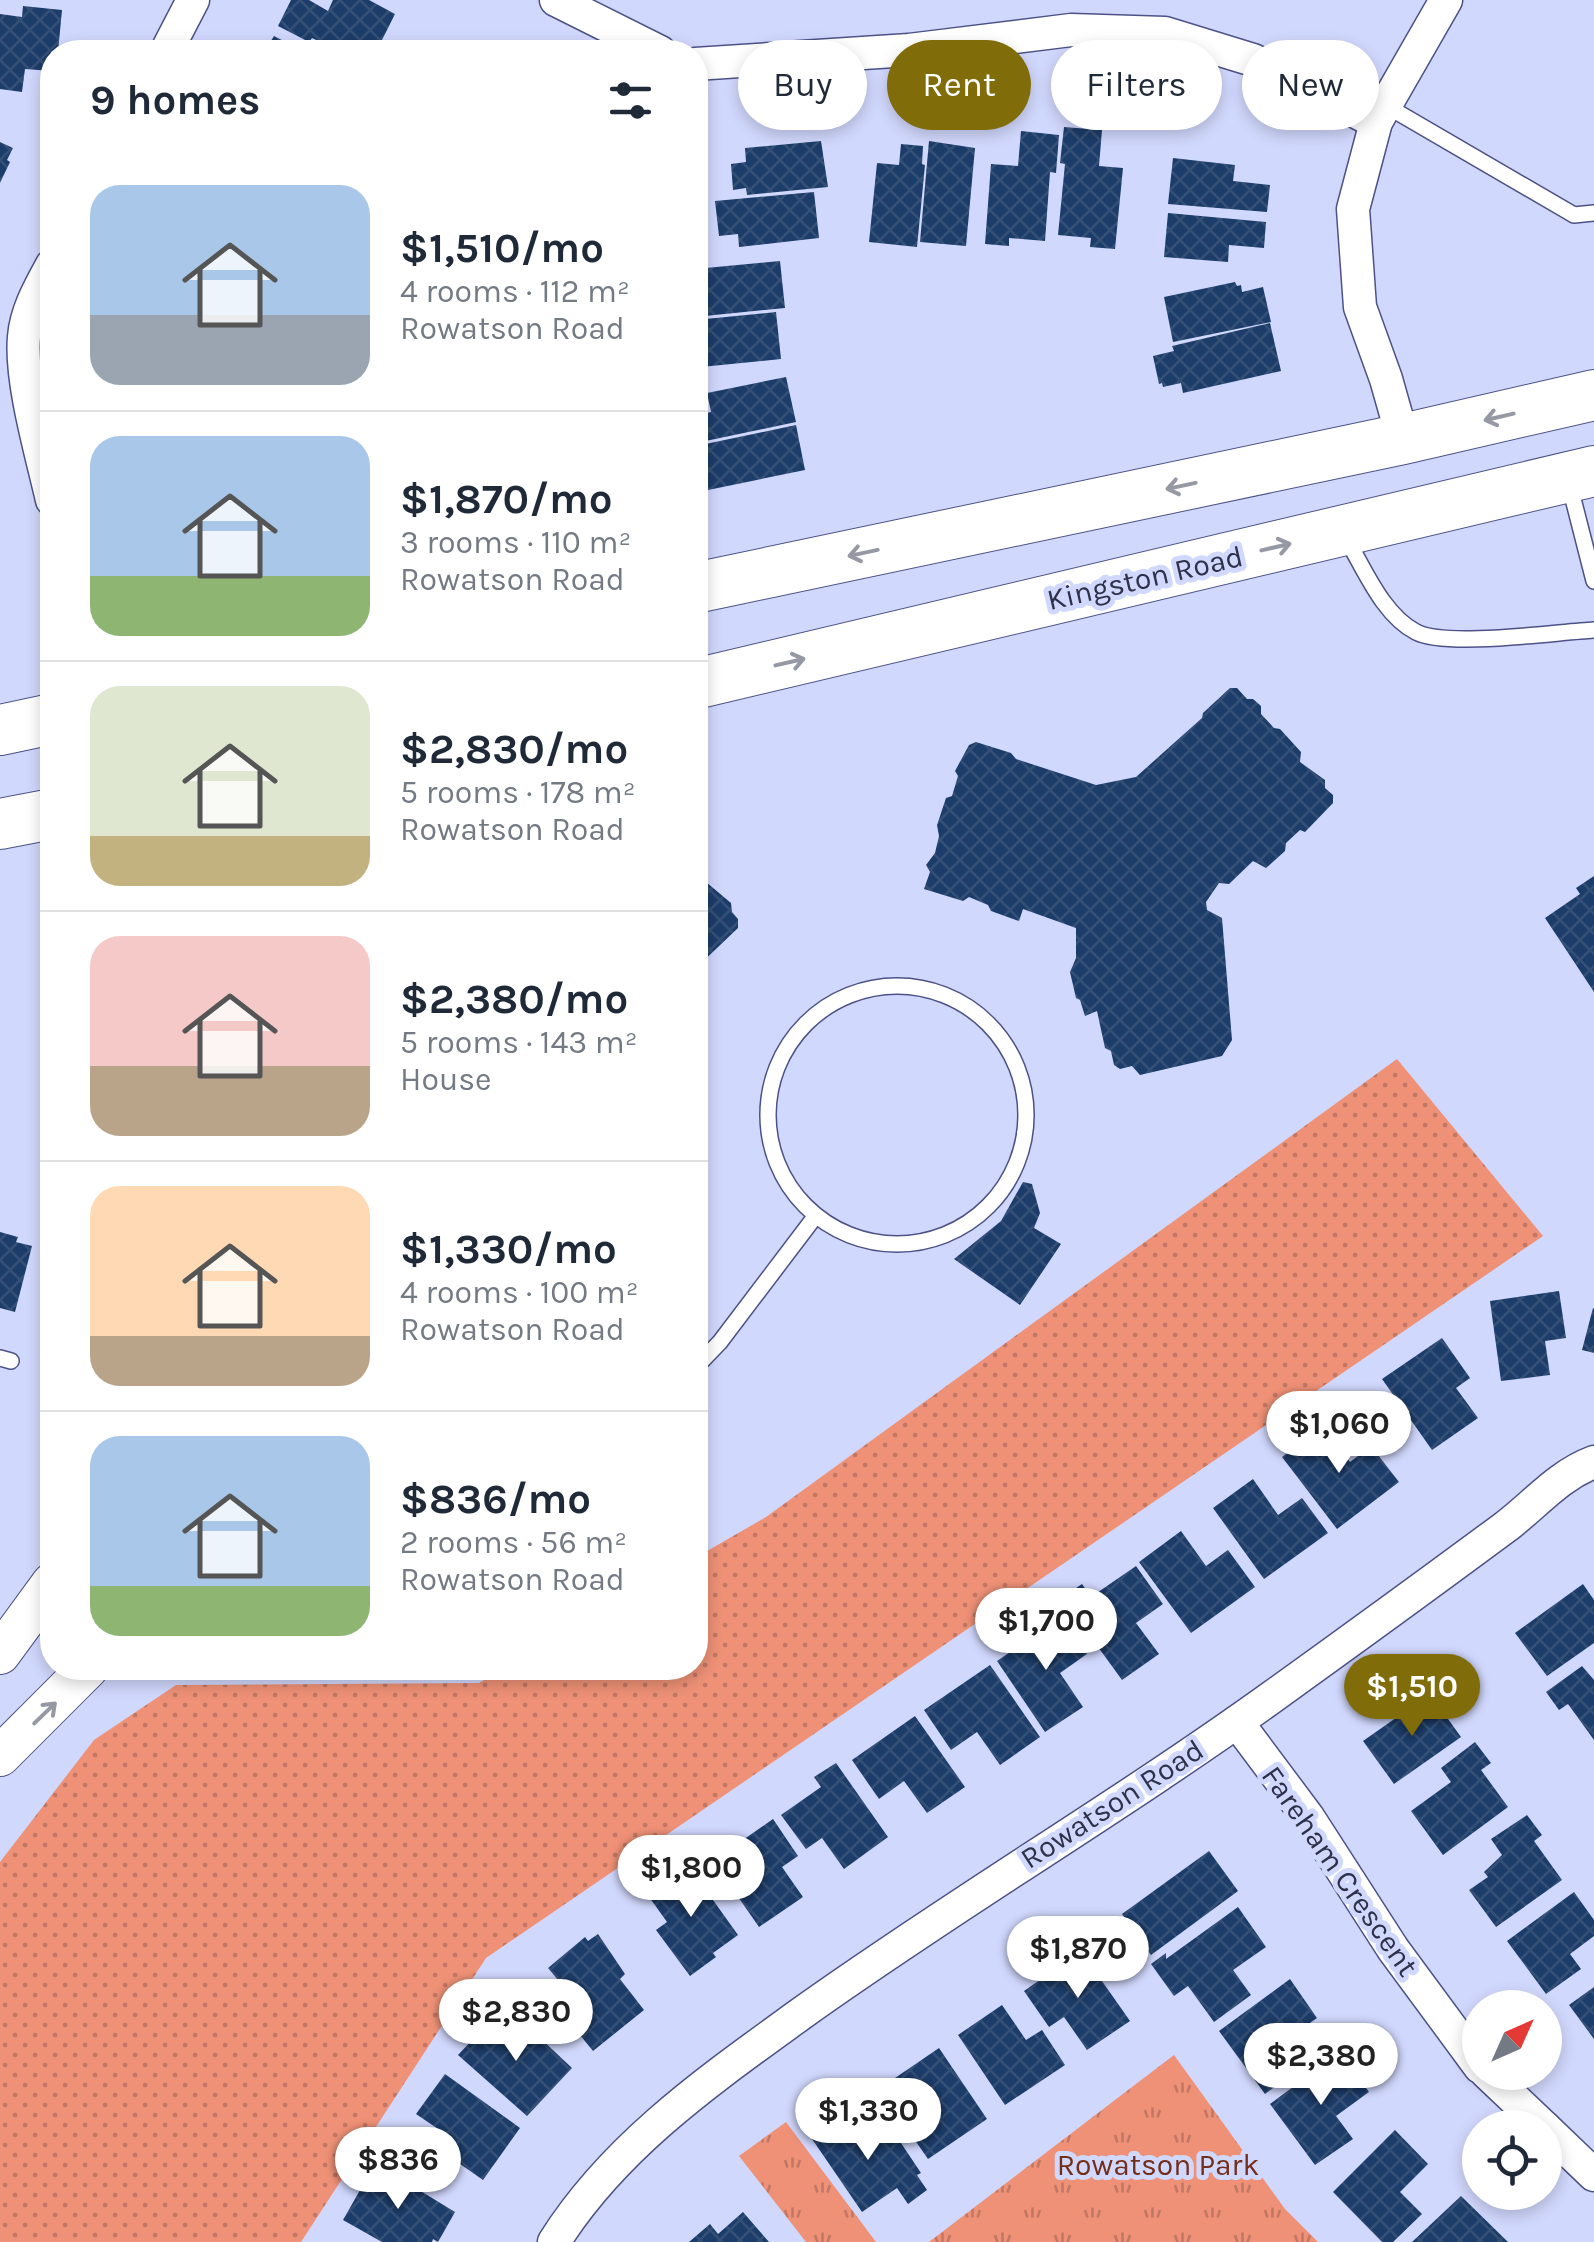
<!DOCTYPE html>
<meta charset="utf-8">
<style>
:root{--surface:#fff;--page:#f2f2f3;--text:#1f2937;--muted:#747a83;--line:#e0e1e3;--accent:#806d09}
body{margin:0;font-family:Karla,sans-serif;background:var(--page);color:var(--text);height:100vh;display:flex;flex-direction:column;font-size:38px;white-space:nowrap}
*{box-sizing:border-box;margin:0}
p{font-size:32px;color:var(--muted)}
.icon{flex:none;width:55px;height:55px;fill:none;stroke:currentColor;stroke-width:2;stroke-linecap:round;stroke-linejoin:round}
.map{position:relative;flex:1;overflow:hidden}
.drawer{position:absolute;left:40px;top:40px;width:668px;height:1640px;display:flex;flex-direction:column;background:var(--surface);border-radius:40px;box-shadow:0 5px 15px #0003}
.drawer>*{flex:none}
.banner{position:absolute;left:738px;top:40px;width:705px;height:90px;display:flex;gap:20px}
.needle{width:65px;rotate:45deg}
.controls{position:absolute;left:1462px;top:1990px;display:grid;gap:20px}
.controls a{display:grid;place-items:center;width:100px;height:100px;border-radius:50%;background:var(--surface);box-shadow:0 5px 15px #0003;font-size:50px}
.price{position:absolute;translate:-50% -85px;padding:0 22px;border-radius:35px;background:#fff;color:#222;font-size:32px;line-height:65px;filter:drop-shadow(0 2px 5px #0008)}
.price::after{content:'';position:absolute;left:50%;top:60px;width:30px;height:22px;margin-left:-15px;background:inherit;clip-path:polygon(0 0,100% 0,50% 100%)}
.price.current{background:var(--accent);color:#fff}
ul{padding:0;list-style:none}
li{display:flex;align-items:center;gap:30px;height:250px;padding:0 50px}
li+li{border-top:2px solid var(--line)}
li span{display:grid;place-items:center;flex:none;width:280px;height:200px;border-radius:30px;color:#555}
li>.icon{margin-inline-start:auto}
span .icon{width:120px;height:120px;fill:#fffc;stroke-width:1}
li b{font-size:42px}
h2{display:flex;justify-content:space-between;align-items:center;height:120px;padding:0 50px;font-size:42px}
.tag{padding:0 35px;border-radius:45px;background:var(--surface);box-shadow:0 5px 15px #0003;font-size:35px;line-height:90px}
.tag.current{background:var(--accent);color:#fff}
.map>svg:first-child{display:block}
.grass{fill:url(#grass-dots)}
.park{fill:url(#park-tufts)}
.building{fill:url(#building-cross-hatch)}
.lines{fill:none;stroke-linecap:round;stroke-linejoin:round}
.service-casing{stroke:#4c5287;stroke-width:18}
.minor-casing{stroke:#4c5287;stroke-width:35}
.tertiary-casing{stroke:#4c5287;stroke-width:42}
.primary-casing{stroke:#4c5287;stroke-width:52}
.service{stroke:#fff;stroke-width:15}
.minor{stroke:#fff;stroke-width:32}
.tertiary{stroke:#fff;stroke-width:40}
.primary{stroke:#fff;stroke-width:50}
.oneway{stroke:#9698a4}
.labels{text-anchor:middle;stroke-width:10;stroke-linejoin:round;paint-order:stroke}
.street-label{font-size:30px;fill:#2d3149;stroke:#d1d8fd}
.park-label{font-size:30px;fill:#732d18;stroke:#d1d8fd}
</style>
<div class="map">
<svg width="1594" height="2242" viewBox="0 0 1594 2242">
<defs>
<pattern id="grass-dots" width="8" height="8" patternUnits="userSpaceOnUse" patternTransform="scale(2.5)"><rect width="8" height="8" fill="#ee9176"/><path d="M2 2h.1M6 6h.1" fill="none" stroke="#c17763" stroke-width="1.8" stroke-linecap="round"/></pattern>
<pattern id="park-tufts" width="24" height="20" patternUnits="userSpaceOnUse" patternTransform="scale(2.5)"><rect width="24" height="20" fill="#ee9176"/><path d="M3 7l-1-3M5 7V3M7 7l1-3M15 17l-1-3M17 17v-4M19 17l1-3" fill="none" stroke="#c17763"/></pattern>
<pattern id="building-cross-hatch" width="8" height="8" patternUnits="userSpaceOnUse" patternTransform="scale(2.5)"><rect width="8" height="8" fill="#1c3c69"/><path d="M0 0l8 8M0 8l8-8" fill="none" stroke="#355077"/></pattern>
</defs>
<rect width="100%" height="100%" fill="#d1d8fd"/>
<path class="grass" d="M1397 1059 1543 1236 486 1958 301 2242H0V1862L94 1740 176 1685 479 1683 505 1668H695V1558L766 1517Z"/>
<g class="park">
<path d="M1174 2055 1285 2209 1318 2242H929Z"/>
<path d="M786 2122 876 2242H806L739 2156Z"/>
</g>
<g class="building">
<path d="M291 0H309L328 11 333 0H369L395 14 376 52H341L312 38 309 42 278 26Z"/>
<path d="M23 6 62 10 58 52H52V71L25 69 22 92 0 89V14L22 17Z"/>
<path d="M274 36 305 52H264Z"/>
<path d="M1064 127 1102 130 1099 166 1123 168 1115 249 1090 247 1091 238 1058 235 1065 164 1060 163Z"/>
<path d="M1021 131 1059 135 1056 173 1050 172 1045 241 1009 238V246L985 244 991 164 1018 166Z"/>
<path d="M821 141 828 187 747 195 746 188 733 190 731 164 746 162 745 148Z"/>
<path d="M929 141 975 148 966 246 920 242Z"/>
<path d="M0 142 13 148 7 160 10 162 0 183Z"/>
<path d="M901 144 923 146 922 164 925 165 917 247 869 242 877 163 899 165Z"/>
<path d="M1173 158 1235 165 1233 181 1270 185 1267 212 1168 204Z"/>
<path d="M814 192 819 238 739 247 738 234 719 236 715 201Z"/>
<path d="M1168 213 1266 222 1264 248 1229 245 1228 262 1164 257Z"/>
<path d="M780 261 785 308 695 317V269Z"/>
<path d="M1235 282 1237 286 1241 285 1242 292 1263 287 1271 322 1173 342 1164 297Z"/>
<path d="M776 312 781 359 701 367 699 347 695 348V320Z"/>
<path d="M1270 323 1281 371 1183 393 1181 383 1163 387 1162 383 1159 384 1153 356 1174 351 1172 346Z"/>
<path d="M786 377 796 422 696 443 695 415 711 412 707 393Z"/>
<path d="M796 425 805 470 708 490 696 446Z"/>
<path d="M1230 688H1237L1247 699H1253L1261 706V714L1274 728 1280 729 1301 752 1300 762 1325 780V788L1333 795V803L1305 832 1300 830 1286 843 1285 851 1266 868 1253 861 1229 884 1219 883 1206 902 1207 910 1222 918 1232 1040 1222 1056 1140 1075 1132 1066 1120 1069 1114 1065 1111 1051 1105 1048 1097 1011 1085 1016 1080 1000 1076 998 1070 972 1076 958V928L1023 909 1019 921 991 911 988 905 969 897 963 901 924 889 930 872 926 865 935 853 939 836 937 825 946 798 952 796 958 776 955 771 969 745 976 742 1011 753 1016 759 1096 785 1136 777 1202 718 1203 713Z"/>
<path d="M695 861 707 873 706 882 731 903 732 912 738 919V928L695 969Z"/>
<path d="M1594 876V992L1545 918 1580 894 1576 888Z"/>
<path d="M1023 1182 1032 1184 1040 1213 1034 1228 1061 1244 1020 1305 954 1259 1001 1221Z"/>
<path d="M0 1232 18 1237 16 1242 32 1246 15 1312 0 1308Z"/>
<path d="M1559 1291 1566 1338 1545 1341 1550 1375 1501 1381 1490 1301Z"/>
<path d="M1593 1308 1594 1309V1353L1582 1350Z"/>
<path d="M1442 1338 1470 1378 1456 1388 1478 1418 1432 1450 1382 1379Z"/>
<path d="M1322 1426 1350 1462 1371 1446 1399 1482 1337 1529 1282 1457Z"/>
<path d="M1253 1479 1278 1515 1302 1498 1328 1533 1264 1579 1213 1508Z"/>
<path d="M1181 1531 1206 1566 1228 1550 1255 1587 1191 1633 1139 1562Z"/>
<path d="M1136 1566 1163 1604 1136 1623 1159 1654 1122 1680 1072 1611 1076 1607 1067 1594 1082 1584 1091 1597Z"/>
<path d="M1583 1584 1594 1600V1643L1547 1676 1515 1633Z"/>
<path d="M1061 1617 1087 1654 1060 1673 1083 1707 1045 1732 997 1661Z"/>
<path d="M990 1665 1040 1737 1000 1765 977 1732 951 1750 924 1710Z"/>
<path d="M1582 1666 1594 1680V1740L1568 1704 1559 1710 1546 1692Z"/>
<path d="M1430 1694 1461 1737 1394 1784 1363 1741Z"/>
<path d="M915 1716 965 1787 927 1813 904 1781 879 1799 852 1760Z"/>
<path d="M1475 1742 1491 1763 1481 1770 1508 1807 1443 1855 1411 1811 1451 1782 1441 1768Z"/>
<path d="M836 1763 888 1837 844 1869 822 1838 806 1849 781 1815 821 1787 814 1777Z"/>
<path d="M1527 1815 1542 1835 1534 1841 1562 1880 1496 1927 1469 1890 1488 1877 1484 1872 1502 1855 1491 1839Z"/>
<path d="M773 1819 798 1856 782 1867 803 1897 759 1927 713 1861Z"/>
<path d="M1209 1851 1238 1891 1151 1955 1122 1914Z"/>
<path d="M688 1865 738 1935 713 1953 716 1957 690 1976 656 1930 667 1922 647 1894Z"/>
<path d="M1574 1892 1594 1920V1936L1570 1954 1581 1969 1546 1994 1507 1941Z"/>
<path d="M1238 1907 1266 1947 1233 1970 1251 1995 1214 2022 1188 1986 1174 1996 1151 1964 1166 1953V1959Z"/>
<path d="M598 1934 625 1974 620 1979 644 2010 593 2051 549 1997 563 1986 548 1968 585 1937 588 1941Z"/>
<path d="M1081 1951 1130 2021 1087 2050 1064 2017 1049 2027 1024 1991Z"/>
<path d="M1290 1979 1317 2018 1284 2041 1303 2066 1265 2094 1219 2031Z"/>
<path d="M1594 1987V2039L1569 2005Z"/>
<path d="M1002 2005 1026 2040 1042 2030 1065 2065 1005 2105 958 2035Z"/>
<path d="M492 2019 509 2034 521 2020 572 2068 527 2116 458 2055Z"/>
<path d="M939 2048 987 2119 928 2159 903 2123 918 2113 895 2078Z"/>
<path d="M1340 2052 1369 2092 1336 2116 1353 2139 1315 2165 1270 2104Z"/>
<path d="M445 2074 520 2128 483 2180 440 2150 450 2137 416 2114Z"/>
<path d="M846 2112 869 2147 893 2131 921 2173 917 2175 927 2190 908 2204 897 2188 862 2212 810 2136Z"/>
<path d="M1395 2130 1428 2164 1400 2192 1422 2214 1393 2242H1382L1333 2192Z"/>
<path d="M383 2168 455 2212 438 2242 433 2239 432 2242H382L343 2220 368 2176 376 2181Z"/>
<path d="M1461 2196 1508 2242H1412Z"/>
<path d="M743 2212 769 2242H689L710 2224 718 2234Z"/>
</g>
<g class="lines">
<defs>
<g id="service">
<path d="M1385 105 1574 215 1594 213"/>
<path d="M1569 483 1594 581"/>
<path d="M1347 540C1365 570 1383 615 1416 632 1447 648 1556 632 1594 630"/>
<circle cx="897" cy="1115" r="129"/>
<path d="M0 1358 11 1361"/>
<path d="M695 1368 720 1342 814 1218"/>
</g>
<g id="minor">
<path d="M556 0 660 52"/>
<path d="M166 52 193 0"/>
<path d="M695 64 909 50 1071 30 1165 33 1253 60 1376 122"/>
<path d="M52 265C40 287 26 311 24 337 20 381 42 456 52 500"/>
<path d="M1403 439 1386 379 1360 307 1353 209 1376 122 1446 0"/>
<path d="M1237 1722 1308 1817 1393 1949 1480 2067"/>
<path d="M1486 2072 1545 2128"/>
<path d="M1545 2128 1594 2175"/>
<path d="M554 2242C615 2145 711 2079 802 2013 956 1903 1119 1807 1272 1697 1350 1641 1427 1585 1504 1528 1535 1505 1557 1476 1594 1462"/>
</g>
<g id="tertiary">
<path d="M0 1654 52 1583"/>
<path d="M0 1756 88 1668"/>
</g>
<g id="primary">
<path d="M695 588 1403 439 1594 395"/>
<path d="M695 684 1594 471"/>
<path d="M0 730 52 719"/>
<path d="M0 824 52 814"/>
</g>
</defs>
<use href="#service" class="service-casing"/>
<use href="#minor" class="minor-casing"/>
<use href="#tertiary" class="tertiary-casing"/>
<use href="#primary" class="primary-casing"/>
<use href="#service" class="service"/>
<use href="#minor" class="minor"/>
<use href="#tertiary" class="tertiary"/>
<use href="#primary" class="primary"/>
</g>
<defs><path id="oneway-shaft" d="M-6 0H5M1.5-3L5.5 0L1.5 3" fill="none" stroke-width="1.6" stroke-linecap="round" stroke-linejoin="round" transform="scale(2.5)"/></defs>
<g class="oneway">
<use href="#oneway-shaft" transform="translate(1499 417) rotate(167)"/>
<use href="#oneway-shaft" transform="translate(1181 486) rotate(168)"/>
<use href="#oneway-shaft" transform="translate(1276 547) rotate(-13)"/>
<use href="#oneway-shaft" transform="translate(863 553) rotate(168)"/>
<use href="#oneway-shaft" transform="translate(790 662) rotate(-13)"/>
<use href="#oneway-shaft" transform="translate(45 1713) rotate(-44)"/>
</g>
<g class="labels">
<g class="street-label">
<text transform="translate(1145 578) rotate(-13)" y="10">Kingston Road</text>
<text transform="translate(1112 1804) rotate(-33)" y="10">Rowatson Road</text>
<text transform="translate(1340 1871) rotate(55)" y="10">Fareham Crescent</text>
</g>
<g class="park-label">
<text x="1158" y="2175">Rowatson Park</text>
</g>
</g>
</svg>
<div class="controls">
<a><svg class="needle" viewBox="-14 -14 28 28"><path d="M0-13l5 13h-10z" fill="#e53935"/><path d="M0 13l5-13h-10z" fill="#747a83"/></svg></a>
<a><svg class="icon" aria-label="locate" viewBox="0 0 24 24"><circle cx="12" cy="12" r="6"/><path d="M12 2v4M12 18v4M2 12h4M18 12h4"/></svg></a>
</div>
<b class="price" style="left:1339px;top:1476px">$1,060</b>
<b class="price" style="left:1046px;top:1673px">$1,700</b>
<b class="price current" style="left:1412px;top:1739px">$1,510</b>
<b class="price" style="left:691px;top:1920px">$1,800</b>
<b class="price" style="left:1078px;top:2001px">$1,870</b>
<b class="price" style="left:516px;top:2064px">$2,830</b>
<b class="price" style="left:1321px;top:2108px">$2,380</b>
<b class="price" style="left:868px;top:2163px">$1,330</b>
<b class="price" style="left:398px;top:2212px">$836</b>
<div class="banner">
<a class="tag">Buy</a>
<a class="tag current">Rent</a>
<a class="tag">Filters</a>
<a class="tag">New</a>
</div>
<section class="drawer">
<h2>9 homes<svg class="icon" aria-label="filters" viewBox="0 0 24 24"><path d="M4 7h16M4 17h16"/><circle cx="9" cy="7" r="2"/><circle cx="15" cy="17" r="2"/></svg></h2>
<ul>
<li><span style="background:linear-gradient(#a9c7e8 65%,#9aa5b1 0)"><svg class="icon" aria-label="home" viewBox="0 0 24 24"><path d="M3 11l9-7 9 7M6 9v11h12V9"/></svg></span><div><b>$1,510/mo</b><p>4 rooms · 112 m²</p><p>Rowatson Road</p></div></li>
<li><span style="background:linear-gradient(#a9c7e8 70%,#8fb573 0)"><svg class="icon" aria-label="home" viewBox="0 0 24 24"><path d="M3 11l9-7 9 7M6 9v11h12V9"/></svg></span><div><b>$1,870/mo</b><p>3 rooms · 110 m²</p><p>Rowatson Road</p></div></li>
<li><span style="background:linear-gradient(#dfe7d0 75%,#c2b280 0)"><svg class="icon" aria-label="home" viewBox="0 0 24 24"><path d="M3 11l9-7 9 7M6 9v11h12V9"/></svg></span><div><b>$2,830/mo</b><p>5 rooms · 178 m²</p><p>Rowatson Road</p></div></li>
<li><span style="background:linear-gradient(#f6c9c9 65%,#b9a48a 0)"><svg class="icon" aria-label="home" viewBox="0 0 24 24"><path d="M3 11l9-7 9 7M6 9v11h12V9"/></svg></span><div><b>$2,380/mo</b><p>5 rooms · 143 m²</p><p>House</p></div></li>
<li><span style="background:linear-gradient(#ffd9b3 75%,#b9a48a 0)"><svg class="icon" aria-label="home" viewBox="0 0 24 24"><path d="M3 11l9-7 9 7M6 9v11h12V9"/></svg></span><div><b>$1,330/mo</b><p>4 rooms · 100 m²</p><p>Rowatson Road</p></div></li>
<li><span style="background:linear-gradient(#a9c7e8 75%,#8fb573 0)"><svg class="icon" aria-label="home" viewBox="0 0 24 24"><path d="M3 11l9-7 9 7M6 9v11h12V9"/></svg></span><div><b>$836/mo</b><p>2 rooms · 56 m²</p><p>Rowatson Road</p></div></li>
</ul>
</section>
</div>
